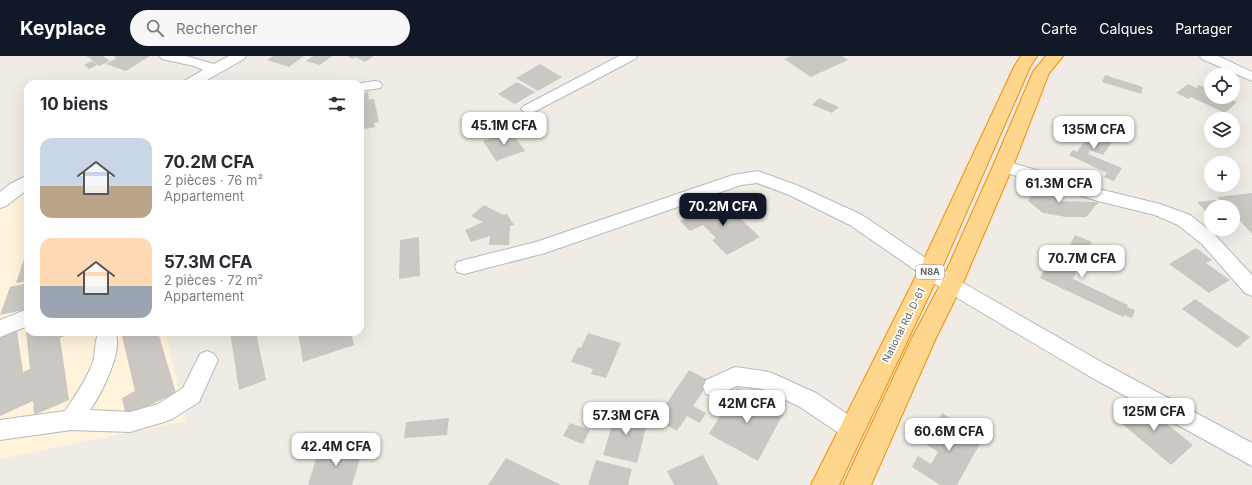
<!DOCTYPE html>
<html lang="fr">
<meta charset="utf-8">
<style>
:root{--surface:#fff;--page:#f7f7f7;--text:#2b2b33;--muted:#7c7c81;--accent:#111827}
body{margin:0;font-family:Inter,sans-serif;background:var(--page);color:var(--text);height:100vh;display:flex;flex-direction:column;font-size:15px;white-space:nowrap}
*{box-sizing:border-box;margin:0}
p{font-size:13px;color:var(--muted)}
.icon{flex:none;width:22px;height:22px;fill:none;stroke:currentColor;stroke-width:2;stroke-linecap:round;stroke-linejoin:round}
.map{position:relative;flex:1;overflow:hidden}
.sheet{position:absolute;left:24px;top:24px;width:340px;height:256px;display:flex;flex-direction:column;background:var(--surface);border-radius:12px;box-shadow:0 4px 16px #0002}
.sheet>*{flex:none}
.tools{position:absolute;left:1204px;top:12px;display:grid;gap:8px}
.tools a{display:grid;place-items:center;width:36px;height:36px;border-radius:50%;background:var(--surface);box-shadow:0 4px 16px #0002;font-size:20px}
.price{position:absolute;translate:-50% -34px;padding:0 9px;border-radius:8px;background:#fff;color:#222;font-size:13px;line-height:26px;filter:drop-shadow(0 1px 2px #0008)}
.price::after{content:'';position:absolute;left:50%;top:24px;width:12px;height:9px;margin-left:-6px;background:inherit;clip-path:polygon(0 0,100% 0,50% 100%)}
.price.selected{background:var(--accent);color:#fff}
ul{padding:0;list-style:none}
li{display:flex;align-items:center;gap:12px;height:100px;padding:0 16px}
li span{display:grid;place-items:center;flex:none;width:112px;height:80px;border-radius:12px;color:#555}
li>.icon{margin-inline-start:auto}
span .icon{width:48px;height:48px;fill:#fffc;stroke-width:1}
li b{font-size:17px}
h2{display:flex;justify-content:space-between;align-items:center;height:48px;padding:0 16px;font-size:17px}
header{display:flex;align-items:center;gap:24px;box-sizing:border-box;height:56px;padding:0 20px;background:var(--accent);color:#fff}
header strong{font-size:19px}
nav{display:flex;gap:22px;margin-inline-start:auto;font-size:14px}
.search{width:280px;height:36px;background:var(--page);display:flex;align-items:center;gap:10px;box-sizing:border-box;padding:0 14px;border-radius:22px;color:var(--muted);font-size:15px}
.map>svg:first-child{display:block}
.commercial{fill:#fff3db}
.building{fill:#cbc7c2}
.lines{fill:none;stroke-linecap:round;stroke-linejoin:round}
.minor-casing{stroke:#b6b9bc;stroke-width:2}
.highway-casing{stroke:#f58e00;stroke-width:2}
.minor{fill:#fff;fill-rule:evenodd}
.highway{fill:#ffd68d;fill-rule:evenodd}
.labels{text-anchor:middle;stroke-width:3.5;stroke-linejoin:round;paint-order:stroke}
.shield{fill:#fff;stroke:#8e9194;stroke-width:1}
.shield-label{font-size:9px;font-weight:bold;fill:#5d6266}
.street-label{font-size:10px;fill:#5d6266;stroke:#fff}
</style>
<header>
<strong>Keyplace</strong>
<div class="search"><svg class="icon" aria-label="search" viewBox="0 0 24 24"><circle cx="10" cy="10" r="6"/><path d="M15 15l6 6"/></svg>Rechercher</div>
<nav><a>Carte</a><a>Calques</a><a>Partager</a></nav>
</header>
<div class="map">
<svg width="1252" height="429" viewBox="0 0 1252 429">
<rect width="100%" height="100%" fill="#f0ece5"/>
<path class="commercial" d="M28 127V276H166L186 365 0 403V149Z"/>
<g class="building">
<path d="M87 0H103L110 5 99 10Z"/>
<path d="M116 0H150L126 15 106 8 117 2 114 1Z"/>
<path d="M273 0H304L289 11 267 4Z"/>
<path d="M313 0H332L320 9 306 5Z"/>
<path d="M347 0H374L365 6 355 1 353 3Z"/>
<path d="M791 0H842L848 4 811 21 784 3Z"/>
<path d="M92 5 97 9 89 13 84 9Z"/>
<path d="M540 8 562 21 538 35 516 22Z"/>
<path d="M1105 19 1143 31 1141 38 1102 26Z"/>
<path d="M517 26 535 36 515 48 498 38Z"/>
<path d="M1188 28 1196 32 1199 29 1211 34V41H1226L1237 46 1225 57 1191 41 1189 43 1176 37Z"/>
<path d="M368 36 369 44 374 43 379 66 374 67 375 71 360 74V38Z"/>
<path d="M819 42 839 51 832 57 812 49Z"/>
<path d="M1075 67 1114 83 1103 99 1090 94 1088 98 1122 112 1114 125 1104 121 1107 117 1069 99 1073 94 1077 96 1084 86 1067 79Z"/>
<path d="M511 75 525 95 496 105 483 85Z"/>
<path d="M1037 129 1065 136 1056 145 1099 146 1086 161H1066L1043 157 1028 145Z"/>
<path d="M1252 137V177H1251L1233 157V151H1227L1217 141Z"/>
<path d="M1216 144 1223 151H1211V161L1197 146Z"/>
<path d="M721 145 760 181 727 199 712 184 716 182 703 169 690 175 680 165Z"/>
<path d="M484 149 503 159 507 158 514 169 510 170 509 189H489L490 180 471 186 465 174 483 166 471 160Z"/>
<path d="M1075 179 1092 186 1073 223 1128 249 1127 251 1135 254 1132 262 1124 259 1123 261 1040 222 1045 211 1056 215Z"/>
<path d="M419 181 420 220 399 223 400 184Z"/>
<path d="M28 191V225L16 227Z"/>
<path d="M1196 192 1212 204 1206 207 1230 224 1209 237 1169 208Z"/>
<path d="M28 227V253L0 259 10 231Z"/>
<path d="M1195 243 1250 281 1237 292 1182 253Z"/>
<path d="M17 275 23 316 30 313 26 276H75L60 282 69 344 34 359 33 345 0 360V282Z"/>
<path d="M121 276H158L176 337 126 360 122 342 135 335Z"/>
<path d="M230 276H256L266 324 239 334Z"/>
<path d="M298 276H351L354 289 303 306Z"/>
<path d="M588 277 621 287 606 322 591 318 593 313 571 306 578 291 581 292Z"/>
<path d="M689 314 710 325 693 350 706 357 700 367 687 360 677 375 656 363Z"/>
<path d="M737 332 784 356 758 405 709 378Z"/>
<path d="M1136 343 1193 389 1171 409 1114 361Z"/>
<path d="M617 353 649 360 637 407 603 399Z"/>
<path d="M942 357 983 382 957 429H940L912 411 918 400 931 408 938 396 924 387Z"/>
<path d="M449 362 447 379 404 382 406 366Z"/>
<path d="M570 367 590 374 583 388 563 380Z"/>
<path d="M319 393H363L352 429H308Z"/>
<path d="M703 399 719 429H674L667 415Z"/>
<path d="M506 402 561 429H488Z"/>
<path d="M596 404 632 413 628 429H588Z"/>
</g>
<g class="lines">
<defs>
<g id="minor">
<path d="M160 0H186L214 8 229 0H246L244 3 200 28H182L184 25 203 14 194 10 162 3Z"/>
<path d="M619 0H637L635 3 534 56 529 58 524 56 521 53 524 50Z"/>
<path d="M1200 0H1218L1252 16V25L1202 3Z"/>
<path d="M375 25 380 26 382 29 380 32 360 35V28H355Z"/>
<path d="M1003 104 1099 133 1160 148 1190 159 1214 178 1252 219V240L1245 237 1202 188 1178 169 1155 159 1098 145 997 114 995 110 997 106Z"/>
<path d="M758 115 799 130 862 159 958 224 1105 308 1252 387V410L1089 320 944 234 850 169 787 138 757 127 741 129 545 197 464 218 457 216 455 211 457 206 464 204 536 186 733 119Z"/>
<path d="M28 119V133L6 150 0 152V136L10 128Z"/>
<path d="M28 253V270L0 281V264Z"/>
<path d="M99 276H115C124 294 101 339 90 354L130 356 158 348 183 332 200 298 207 295 214 298 218 304 199 346 172 363 164 366 130 376 71 374 0 384V364L65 355C76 339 86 324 93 306 96 297 94 285 99 276Z"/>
<path d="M735 311 764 315 772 317 816 337 859 366 862 373 859 380 851 383 843 380 800 351 762 333 737 330 714 341 706 338 703 331 706 324Z"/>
</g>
<g id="highway">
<path d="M1021 0H1037L1030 11 941 214 839 429H811L919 214 1014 11Z"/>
<path d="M1046 0H1063L1049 17 1013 110 962 229 935 284 871 429H843L911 284 940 229 993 110 1033 16Z"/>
</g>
</defs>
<use href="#minor" class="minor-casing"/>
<use href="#highway" class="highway-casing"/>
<use href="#minor" class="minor"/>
<use href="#highway" class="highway"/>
</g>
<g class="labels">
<rect class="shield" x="916" y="209" width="28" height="14" rx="3"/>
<g class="shield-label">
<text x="930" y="219">N8A</text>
</g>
<g class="street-label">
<text transform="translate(903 269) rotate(-63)" y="4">National Rd. D-61</text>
</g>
</g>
</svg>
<div class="tools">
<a><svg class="icon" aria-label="locate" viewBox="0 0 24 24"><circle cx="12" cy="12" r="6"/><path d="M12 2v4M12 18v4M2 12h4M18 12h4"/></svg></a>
<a><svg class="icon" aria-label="layers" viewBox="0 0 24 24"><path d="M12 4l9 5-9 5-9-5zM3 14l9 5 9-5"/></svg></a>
<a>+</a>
<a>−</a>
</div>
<b class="price" style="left:504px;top:90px">45.1M CFA</b>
<b class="price" style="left:1094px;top:94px">135M CFA</b>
<b class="price" style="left:1059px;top:148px">61.3M CFA</b>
<b class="price selected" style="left:723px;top:171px">70.2M CFA</b>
<b class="price" style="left:1082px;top:223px">70.7M CFA</b>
<b class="price" style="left:747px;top:368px">42M CFA</b>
<b class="price" style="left:1154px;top:376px">125M CFA</b>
<b class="price" style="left:626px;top:380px">57.3M CFA</b>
<b class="price" style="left:949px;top:396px">60.6M CFA</b>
<b class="price" style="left:336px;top:411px">42.4M CFA</b>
<section class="sheet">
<h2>10 biens<svg class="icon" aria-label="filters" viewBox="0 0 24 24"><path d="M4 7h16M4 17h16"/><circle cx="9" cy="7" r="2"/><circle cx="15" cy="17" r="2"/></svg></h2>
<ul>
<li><span style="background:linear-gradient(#c9d6e8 60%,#b9a48a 0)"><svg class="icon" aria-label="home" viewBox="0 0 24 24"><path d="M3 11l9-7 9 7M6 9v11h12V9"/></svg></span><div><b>70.2M CFA</b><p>2 pièces · 76 m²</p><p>Appartement</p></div></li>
<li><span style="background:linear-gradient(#ffd9b3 60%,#9aa5b1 0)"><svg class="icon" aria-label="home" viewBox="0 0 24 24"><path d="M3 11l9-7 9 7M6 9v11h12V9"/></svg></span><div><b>57.3M CFA</b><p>2 pièces · 72 m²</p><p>Appartement</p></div></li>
</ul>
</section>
</div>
